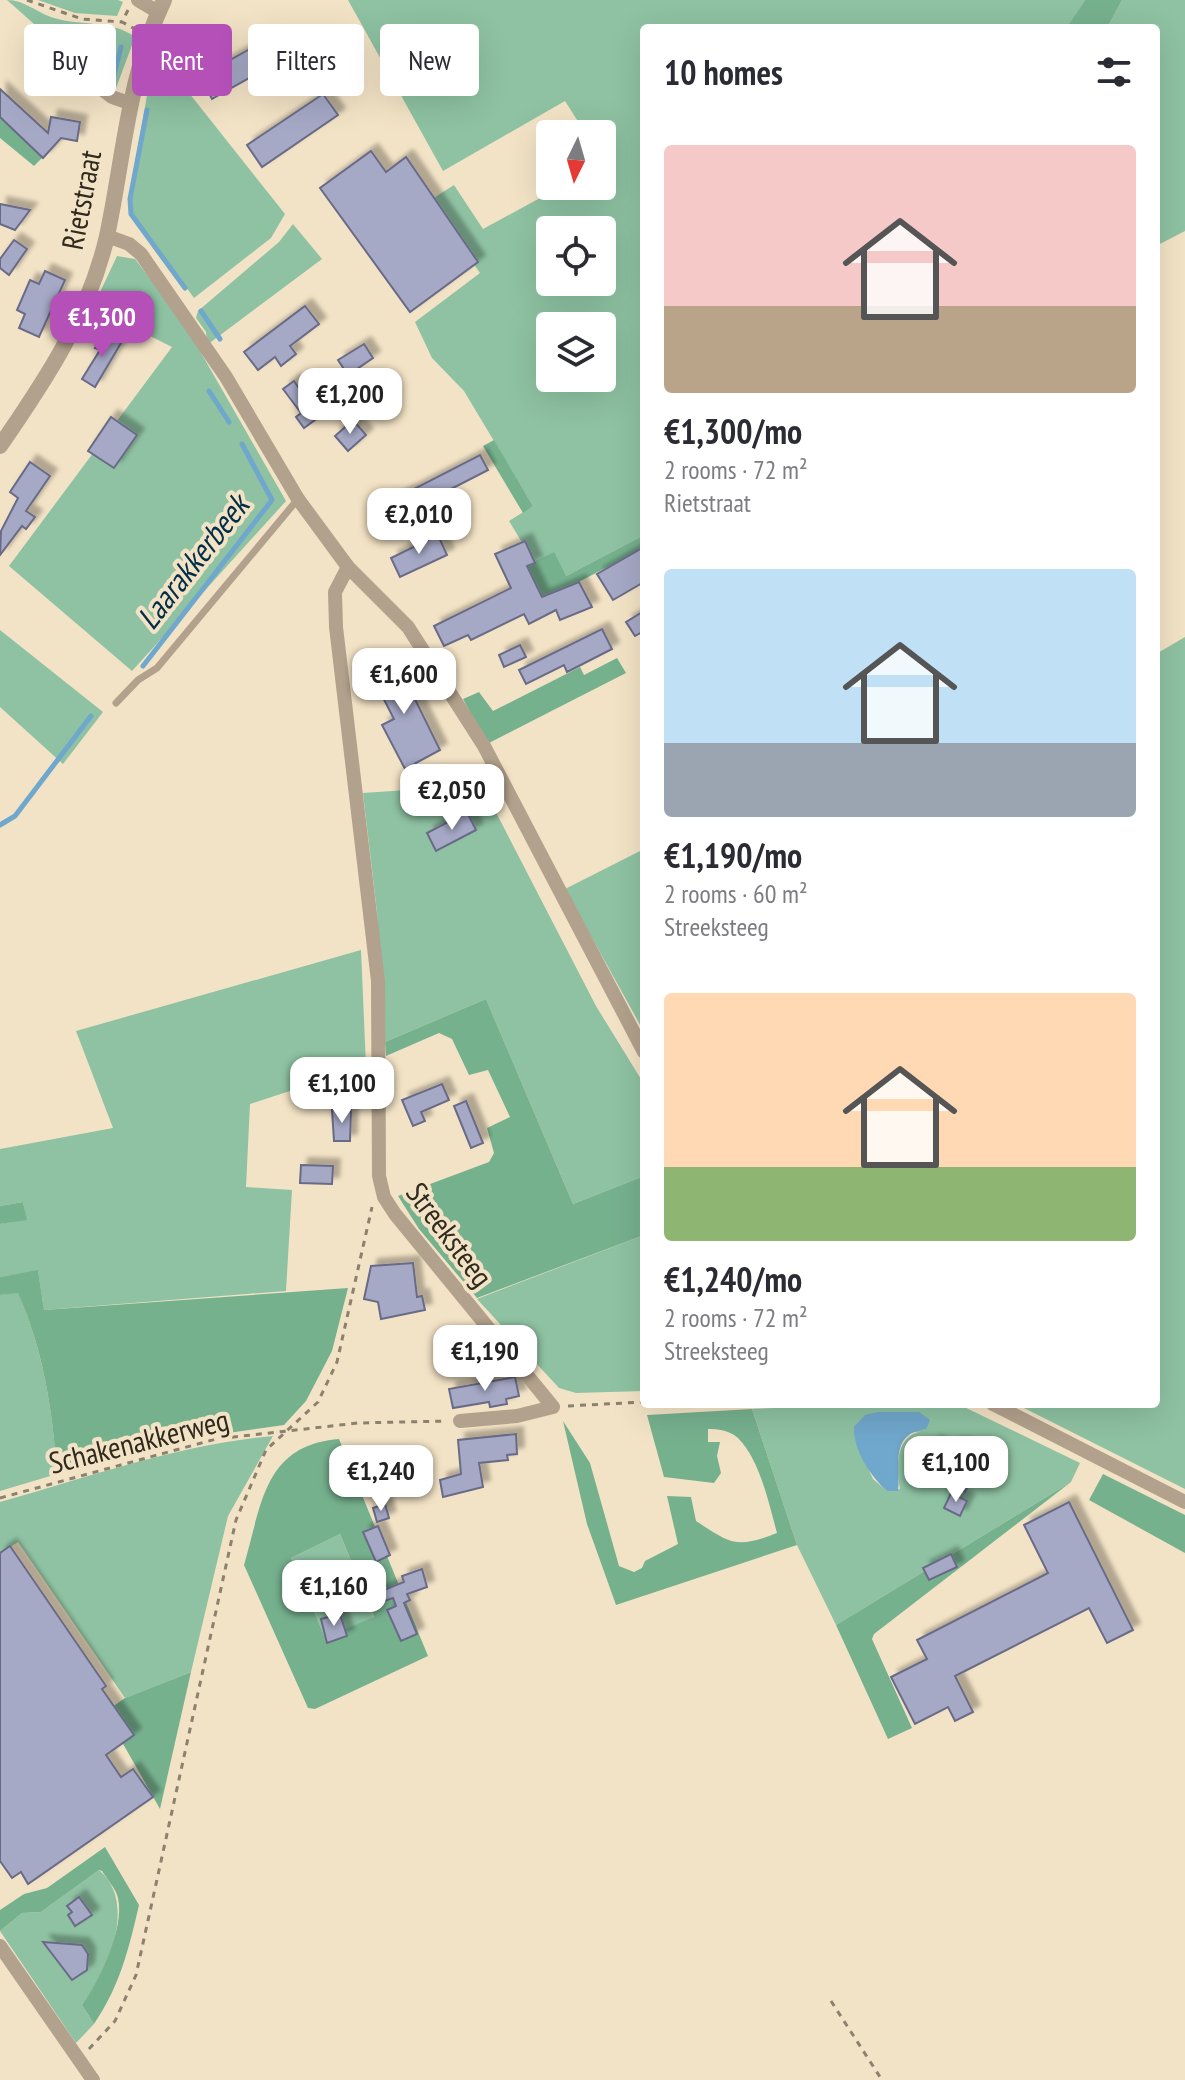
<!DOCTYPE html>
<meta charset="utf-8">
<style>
:root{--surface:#fff;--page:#f2f2f3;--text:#2b2b33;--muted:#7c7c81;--accent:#b450b7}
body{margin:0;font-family:"PT Sans Narrow",sans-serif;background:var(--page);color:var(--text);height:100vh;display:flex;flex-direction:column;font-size:30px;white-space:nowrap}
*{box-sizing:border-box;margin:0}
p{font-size:26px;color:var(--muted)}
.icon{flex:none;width:44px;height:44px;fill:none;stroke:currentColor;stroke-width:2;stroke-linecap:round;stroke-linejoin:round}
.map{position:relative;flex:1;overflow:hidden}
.details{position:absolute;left:640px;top:24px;width:520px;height:1384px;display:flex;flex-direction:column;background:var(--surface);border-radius:8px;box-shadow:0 8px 32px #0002}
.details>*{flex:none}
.hud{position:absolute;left:24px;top:24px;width:496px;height:72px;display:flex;gap:16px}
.needle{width:52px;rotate:185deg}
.buttons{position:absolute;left:536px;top:120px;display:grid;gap:16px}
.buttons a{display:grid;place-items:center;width:80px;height:80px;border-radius:8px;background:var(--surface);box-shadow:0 8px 32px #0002;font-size:40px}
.price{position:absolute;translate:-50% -68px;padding:0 18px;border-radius:16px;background:#fff;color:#222;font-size:26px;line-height:52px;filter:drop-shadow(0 2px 4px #0008)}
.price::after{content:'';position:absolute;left:50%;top:48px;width:24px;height:18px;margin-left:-12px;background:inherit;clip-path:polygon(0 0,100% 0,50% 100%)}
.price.selected{background:var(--accent);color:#fff}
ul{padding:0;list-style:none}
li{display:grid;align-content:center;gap:16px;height:424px;padding:0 24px}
li span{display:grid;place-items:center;height:248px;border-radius:8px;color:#555}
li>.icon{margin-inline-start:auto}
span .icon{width:144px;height:144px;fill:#fffc;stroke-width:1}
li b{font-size:34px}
h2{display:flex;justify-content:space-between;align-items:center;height:96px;padding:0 24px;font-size:34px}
.tag{padding:0 28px;border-radius:8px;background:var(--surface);box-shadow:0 8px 32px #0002;font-size:28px;line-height:72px}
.tag.selected{background:var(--accent);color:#fff}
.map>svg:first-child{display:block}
.green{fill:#8ec2a2;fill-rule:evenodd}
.forest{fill:#76b18e;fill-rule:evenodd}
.water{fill:#70a7cc}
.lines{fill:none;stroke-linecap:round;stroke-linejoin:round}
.stream{stroke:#70a7cc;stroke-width:5}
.building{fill:#a6a9c6;stroke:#696b86;stroke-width:2;filter:url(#shadow)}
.path{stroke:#8c816e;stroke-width:3;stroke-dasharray:6 6;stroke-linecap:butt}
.service{stroke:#b2a18c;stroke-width:7}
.minor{stroke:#b2a18c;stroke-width:14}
.tertiary{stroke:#b2a18c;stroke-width:16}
.labels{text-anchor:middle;stroke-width:8;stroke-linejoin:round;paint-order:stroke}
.street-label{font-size:30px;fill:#2f291e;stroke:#f3e3c6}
.water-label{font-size:32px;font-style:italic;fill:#002d47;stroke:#f3e3c6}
</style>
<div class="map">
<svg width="1185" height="2080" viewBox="0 0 1185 2080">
<defs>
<filter id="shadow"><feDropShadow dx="7" dy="-7" stdDeviation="2" flood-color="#0004"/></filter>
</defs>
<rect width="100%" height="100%" fill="#f3e3c6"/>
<g class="green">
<path d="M7 0C25 0 37 13 54 18 79 26 113 20 135 37L115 91 96 79Z"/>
<path d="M38 0H118L123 2 117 16 75 13Z"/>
<path d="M348 0H1085L1066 28H644V535L566 576 534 562 509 521 533 506 464 391 432 358 415 322 480 273 429 201 454 185 483 229 562 186H602V134H586L565 101 443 171ZM550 230H602V282H550ZM550 326H602V378H550Z"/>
<path d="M1122 0H1185V231L1156 246V28H1107Z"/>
<path d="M155 50 285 214 271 238 194 298 132 213 131 186Z"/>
<path d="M293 224 322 259 207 345 206 332 196 318 198 311 279 242Z"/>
<path d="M117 256 135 259 185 325 286 501 132 671 9 566 172 347 140 331 133 343H121L86 322Z"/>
<path d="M0 630 103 712 63 764 0 707Z"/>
<path d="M1185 637V1489L1016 1404H1156V654Z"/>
<path d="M472 766 596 1006 644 1084V1176L573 1204 486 999 385 1042 377 912 363 793 421 789Z"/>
<path d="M644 849V1032L565 889Z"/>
<path d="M361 950 366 1066 250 1104 246 1187 292 1190 286 1291 44 1310 38 1271 0 1277V1224L26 1219 23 1202 0 1206V1149L113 1128 76 1031Z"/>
<path d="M644 1235V1391L576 1393 559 1388 477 1299Z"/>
<path d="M18 1292C43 1349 53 1413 57 1474L0 1491V1295Z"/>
<path d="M867 1404H958L1080 1463 1071 1482 836 1625 797 1545 752 1409ZM922 1431C895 1436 896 1467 900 1489L887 1491 873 1479 856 1442Z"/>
<path d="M273 1436 228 1516 191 1672 125 1698 18 1542 0 1553V1502C89 1477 180 1444 273 1436Z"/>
<path d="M340 1534 374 1618 329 1636 324 1635 291 1558Z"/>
<path d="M99 1870C138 1903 108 1971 82 2005L94 2024 76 2043 0 1931 22 1913 41 1912Z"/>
</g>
<g class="forest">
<path d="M1085 0H1122L1107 28H1066Z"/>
<path d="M0 118 43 157 34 166 0 138Z"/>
<path d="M494 440 533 506 523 513 483 446Z"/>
<path d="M644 535V548L542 601 522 568 554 552 566 576Z"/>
<path d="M617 658 626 673 487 744 463 699 479 692 493 711 580 667 584 675Z"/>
<path d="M486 999 573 1204 644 1176V1235L477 1298 419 1229 398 1196 489 1162 494 1153 487 1128 510 1117 488 1070 469 1075 452 1039 439 1033 386 1056 385 1042Z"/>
<path d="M23 1202 27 1220 0 1224V1206Z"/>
<path d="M38 1270 44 1310 348 1288 332 1351 306 1401 284 1425 193 1438 57 1474C53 1413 43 1348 18 1293L0 1295V1277Z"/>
<path d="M752 1409 797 1545 616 1605 587 1524 563 1421 590 1463 619 1566 634 1572 642 1568 645 1561 678 1544 667 1496 691 1497 696 1521C731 1544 737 1549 777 1533 769 1504 760 1460 738 1438 729 1430 718 1429 708 1429V1442H720L717 1456 721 1473 714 1483 664 1477 647 1415Z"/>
<path d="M339 1439 428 1656 315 1709 308 1708 244 1565C262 1504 264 1445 339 1439ZM340 1534 374 1617 329 1636 324 1635 291 1558Z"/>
<path d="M1103 1474 1185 1515V1553L1089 1500Z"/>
<path d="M1071 1482 874 1634 872 1639 912 1728 888 1739 836 1625Z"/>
<path d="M191 1672 160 1809 105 1712 125 1698Z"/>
<path d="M105 1847 139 1905C129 1948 120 1986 94 2024L82 2005C99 1982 125 1928 118 1898 116 1889 107 1879 102 1871L99 1870 41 1912 22 1913 0 1931V1910L24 1894 47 1888Z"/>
</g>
<path class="water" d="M878 1412H919L930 1420 927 1428C921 1431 913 1431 909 1435 892 1447 901 1476 898 1491H887C871 1477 853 1450 854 1427L865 1415Z"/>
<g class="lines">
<g class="stream">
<path d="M113 79 121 47"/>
<path d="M147 110 130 199 131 214 185 288"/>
<path d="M201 311 220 339"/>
<path d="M209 391 229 422"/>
<path d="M143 666 272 500 242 444"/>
<path d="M0 825 15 816 91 716"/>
</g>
</g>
<g class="building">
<path d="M255 46 267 68 212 99 200 77Z"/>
<path d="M46 59 65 73 50 90 32 75Z"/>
<path d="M0 89 48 133 51 117 80 122 77 141 61 138 43 158 0 117Z"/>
<path d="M323 94 338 115 262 167 247 145Z"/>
<path d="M371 151 386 172 406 157 478 262 410 312 320 188Z"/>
<path d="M0 204 30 210 15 230 0 224Z"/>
<path d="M14 240 27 249 9 275 0 268V259Z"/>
<path d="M45 271 65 280 39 337 19 328 25 314 17 310 30 280 39 284Z"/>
<path d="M305 306 319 324 290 346 296 354 281 366 275 357 258 370 244 352Z"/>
<path d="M104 333 121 343 95 387 82 379 100 350 95 348Z"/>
<path d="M364 344 373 358 348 375 338 360Z"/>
<path d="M294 381 311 406 338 387 346 397 304 428 296 417 301 413 283 389Z"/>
<path d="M111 417 137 435 114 468 88 451Z"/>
<path d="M353 420 366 435 348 451 335 436Z"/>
<path d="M480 455 488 470 387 522 379 507Z"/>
<path d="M30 462 50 476 26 511 35 517 26 529 22 526 0 555 1 531 18 498 10 492Z"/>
<path d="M438 535 447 555 400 577 391 558Z"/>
<path d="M525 541 535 563 527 566 542 597 579 582 592 607 560 620 556 610 529 624 524 614 471 640 468 635 444 646 434 626 511 588 495 554Z"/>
<path d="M644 547V582L613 600 597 574Z"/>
<path d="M644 611V631L635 636 626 622Z"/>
<path d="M602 629 612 649 567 672 564 665 526 684 519 670Z"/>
<path d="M520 645 526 657 504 667 499 655Z"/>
<path d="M400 659 413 683 408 685 440 750 405 769 382 725 394 719 373 678 375 666 381 669Z"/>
<path d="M467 812 476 830 436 851 427 833Z"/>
<path d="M442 1084 449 1100 421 1112 425 1121 413 1126 402 1100Z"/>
<path d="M466 1101 483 1143 471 1148 454 1106Z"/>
<path d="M332 1110H351L350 1141H334Z"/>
<path d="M301 1165 333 1166 332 1184 300 1183Z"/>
<path d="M413 1263 417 1297 422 1296 425 1310 381 1319 378 1302 364 1299 371 1266Z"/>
<path d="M461 1336 482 1360 468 1373 446 1348Z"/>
<path d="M515 1377 519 1396 506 1399 507 1404 490 1407 489 1402 453 1408 449 1389Z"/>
<path d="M516 1434 517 1454 507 1455 508 1460 479 1463 483 1487 443 1497 440 1480 461 1474 458 1440Z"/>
<path d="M934 1443 950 1450 953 1445H965L972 1454 967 1462 977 1468 965 1492 927 1472 932 1464 925 1461V1450Z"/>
<path d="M951 1493 967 1501 960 1516 944 1508Z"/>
<path d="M1069 1502 1133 1630 1107 1643 1089 1608 955 1676 973 1712 955 1721 948 1707 915 1724 891 1677 927 1659 917 1640 1048 1573 1024 1525Z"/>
<path d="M385 1504 389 1518 377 1522 373 1508Z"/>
<path d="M378 1526 390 1555 376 1562 363 1532Z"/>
<path d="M10 1546 106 1686 102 1689 134 1735 106 1755 121 1777 133 1769 153 1797 28 1884 21 1872 12 1878 0 1861V1553Z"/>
<path d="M951 1554 957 1567 929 1580 923 1568Z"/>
<path d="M422 1569 427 1587 407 1594 410 1600 404 1603 417 1634 401 1641 387 1610 396 1606 393 1598 378 1603 374 1594 404 1582 402 1576Z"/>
<path d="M340 1614 347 1636 327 1643 321 1619Z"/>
<path d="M79 1897 92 1915 75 1926 68 1915 72 1912 67 1906Z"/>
<path d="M43 1942 82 1945 88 1954 87 1970 72 1980Z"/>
</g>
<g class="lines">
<g class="path">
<path d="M27 0 82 19 122 22"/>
<path d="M128 10 122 22 135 29"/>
<path d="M568 1406 644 1402"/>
<path d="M0 1498 216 1439 358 1423 447 1421"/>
<path d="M831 2001 882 2080"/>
<path d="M89 2049 115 2021 136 1975 236 1520 266 1450 318 1402 337 1362 372 1207"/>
</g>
<path class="service" d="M116 703 138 680 157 668 298 499"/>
<g class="minor">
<path d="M138 0 158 12"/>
<path d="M43 44 112 97 129 103"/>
<path d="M107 236 129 244 141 254 226 377 298 499 348 567 408 627 484 746 644 1052"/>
<path d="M348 567 335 592 336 627 378 981 379 1176 384 1197 395 1214 553 1407 517 1416 460 1421"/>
<path d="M993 1404 1185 1502"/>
<path d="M0 1946 93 2080"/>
</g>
<path class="tertiary" d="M0 446C45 381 89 315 107 236 124 156 128 76 164 0"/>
</g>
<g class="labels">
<g class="street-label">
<text transform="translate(82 200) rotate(-79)" y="10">Rietstraat</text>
<text transform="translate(449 1235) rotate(53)" y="10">Streeksteeg</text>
<text transform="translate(139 1442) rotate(-14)" y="10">Schakenakkerweg</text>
</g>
<g class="water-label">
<text transform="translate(193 562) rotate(-52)" y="11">Laarakkerbeek</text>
</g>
</g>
</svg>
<div class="buttons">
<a><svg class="needle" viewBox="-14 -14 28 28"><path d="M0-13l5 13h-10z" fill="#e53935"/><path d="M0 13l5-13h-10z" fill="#7c7c81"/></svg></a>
<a><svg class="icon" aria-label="locate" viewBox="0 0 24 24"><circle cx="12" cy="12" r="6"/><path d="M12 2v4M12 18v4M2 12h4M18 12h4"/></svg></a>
<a><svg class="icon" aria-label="layers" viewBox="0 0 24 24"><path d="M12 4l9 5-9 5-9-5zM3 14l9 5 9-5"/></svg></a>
</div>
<b class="price selected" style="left:102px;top:359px">€1,300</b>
<b class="price" style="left:350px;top:436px">€1,200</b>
<b class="price" style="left:419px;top:556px">€2,010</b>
<b class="price" style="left:404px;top:716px">€1,600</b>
<b class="price" style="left:452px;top:832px">€2,050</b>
<b class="price" style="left:342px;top:1125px">€1,100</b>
<b class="price" style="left:485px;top:1393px">€1,190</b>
<b class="price" style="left:956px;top:1504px">€1,100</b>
<b class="price" style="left:381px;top:1513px">€1,240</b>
<b class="price" style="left:334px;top:1628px">€1,160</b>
<div class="hud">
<a class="tag">Buy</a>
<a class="tag selected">Rent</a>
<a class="tag">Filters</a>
<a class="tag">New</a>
</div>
<section class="details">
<h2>10 homes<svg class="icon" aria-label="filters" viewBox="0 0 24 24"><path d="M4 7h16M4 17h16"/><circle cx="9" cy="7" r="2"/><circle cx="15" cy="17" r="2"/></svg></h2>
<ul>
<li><span style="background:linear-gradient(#f6c9c9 65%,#b9a48a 0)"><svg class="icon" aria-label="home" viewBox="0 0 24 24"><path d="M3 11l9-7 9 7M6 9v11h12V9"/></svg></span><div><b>€1,300/mo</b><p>2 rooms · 72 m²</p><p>Rietstraat</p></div></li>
<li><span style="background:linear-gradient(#bfe0f5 70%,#9aa5b1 0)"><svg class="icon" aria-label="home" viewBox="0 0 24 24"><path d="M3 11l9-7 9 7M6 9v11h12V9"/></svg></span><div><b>€1,190/mo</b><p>2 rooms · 60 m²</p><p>Streeksteeg</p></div></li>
<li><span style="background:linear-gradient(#ffd9b3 70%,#8fb573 0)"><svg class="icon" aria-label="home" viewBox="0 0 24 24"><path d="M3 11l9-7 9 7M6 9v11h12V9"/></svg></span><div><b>€1,240/mo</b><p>2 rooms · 72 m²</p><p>Streeksteeg</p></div></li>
</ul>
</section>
</div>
